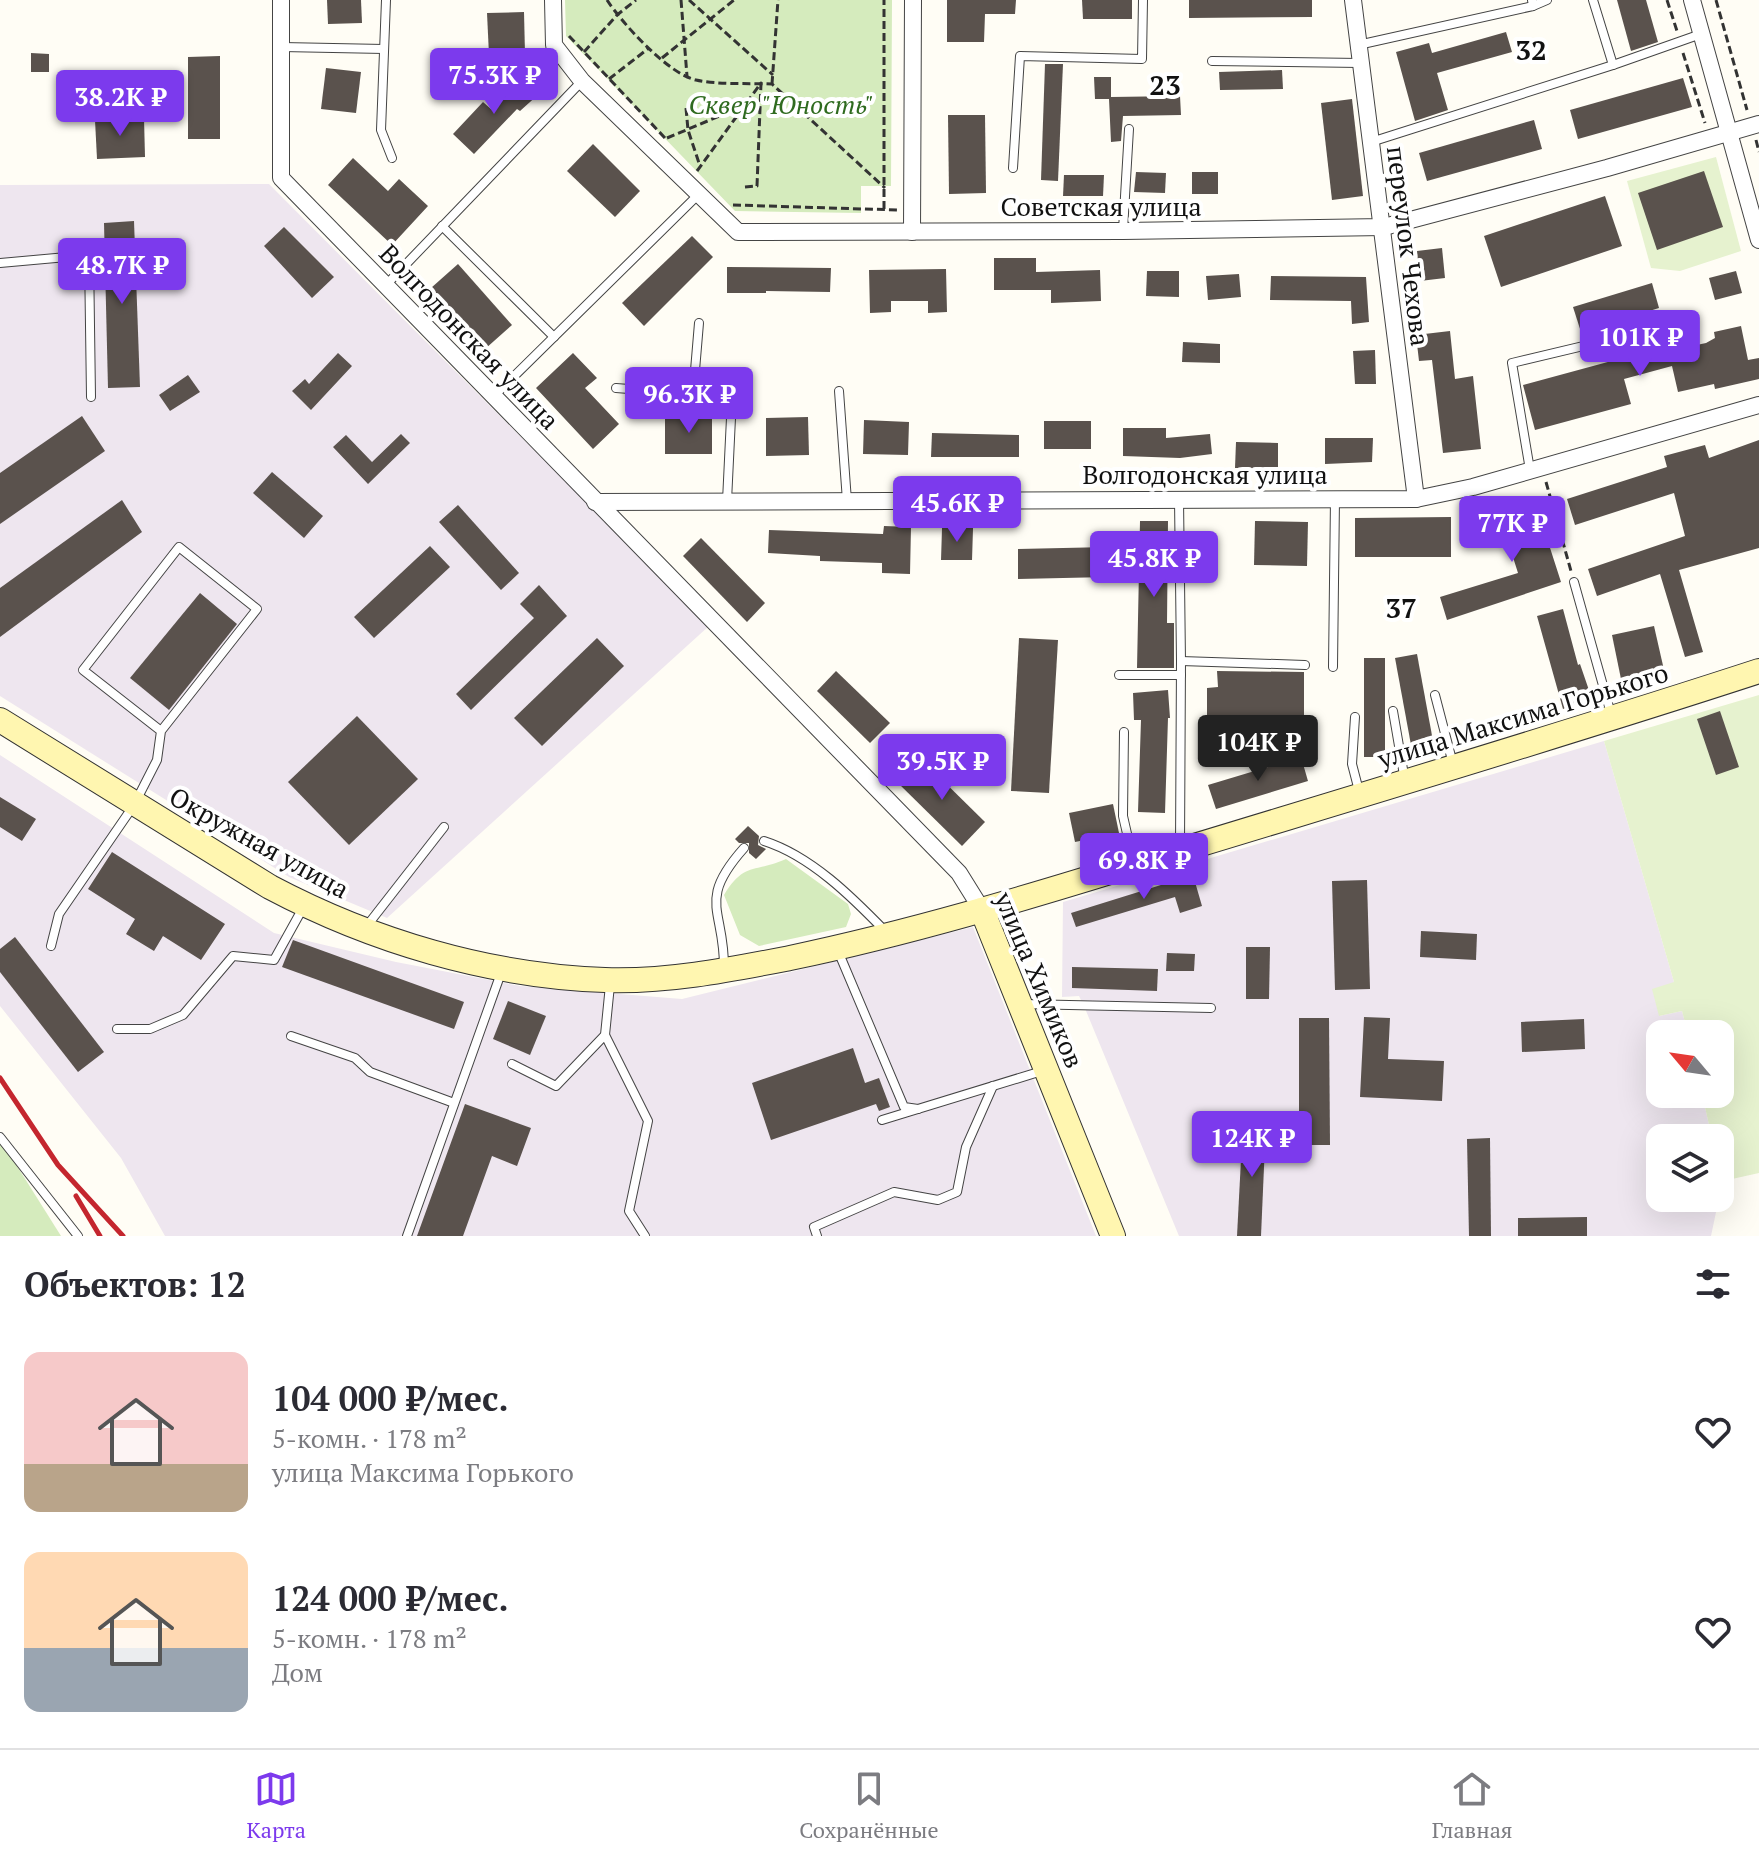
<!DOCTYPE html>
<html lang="ru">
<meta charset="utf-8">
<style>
:root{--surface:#fff;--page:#f2f2f3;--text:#2b2b33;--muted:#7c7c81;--line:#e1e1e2;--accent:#7c3aed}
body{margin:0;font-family:"PT Serif",serif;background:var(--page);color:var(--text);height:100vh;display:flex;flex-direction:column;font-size:30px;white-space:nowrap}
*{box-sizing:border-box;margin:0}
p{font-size:26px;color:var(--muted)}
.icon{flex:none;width:44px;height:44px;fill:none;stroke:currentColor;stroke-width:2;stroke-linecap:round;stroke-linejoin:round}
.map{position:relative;height:1236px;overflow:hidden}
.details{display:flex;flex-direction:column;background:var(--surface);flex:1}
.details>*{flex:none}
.needle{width:52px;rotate:299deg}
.controls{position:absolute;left:1646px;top:1020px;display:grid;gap:16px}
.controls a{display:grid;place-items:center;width:88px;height:88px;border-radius:16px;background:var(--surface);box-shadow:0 8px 32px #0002;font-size:40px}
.price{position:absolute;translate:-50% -68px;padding:0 18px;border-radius:8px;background:var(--accent);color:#fff;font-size:26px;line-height:52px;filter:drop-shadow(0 2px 4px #0008)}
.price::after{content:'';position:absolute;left:50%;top:48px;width:24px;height:18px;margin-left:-12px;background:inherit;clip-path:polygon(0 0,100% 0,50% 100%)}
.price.selected{background:#222;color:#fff}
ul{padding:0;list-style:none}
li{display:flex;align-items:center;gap:24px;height:200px;padding:0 24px}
li span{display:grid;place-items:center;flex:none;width:224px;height:160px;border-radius:16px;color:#555}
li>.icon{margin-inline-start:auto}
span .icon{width:96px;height:96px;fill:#fffc;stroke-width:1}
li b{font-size:34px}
h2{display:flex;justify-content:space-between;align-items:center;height:96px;padding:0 24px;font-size:34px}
.menu{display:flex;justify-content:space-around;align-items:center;height:112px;border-top:2px solid var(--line);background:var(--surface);font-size:22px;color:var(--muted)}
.menu a{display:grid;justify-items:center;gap:4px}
.menu .selected{color:var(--accent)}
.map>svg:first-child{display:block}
.industrial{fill:#eee6ef}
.green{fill:#d5ebbd}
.pitch{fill:#e6f2cf}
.building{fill:#5a524d}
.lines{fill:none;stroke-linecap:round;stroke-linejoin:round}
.lane-casing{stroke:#444;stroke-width:10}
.street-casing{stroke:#444;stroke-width:18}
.secondary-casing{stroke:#333;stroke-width:26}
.path{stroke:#333;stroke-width:3;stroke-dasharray:8 4;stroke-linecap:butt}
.lane{stroke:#fff;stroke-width:8}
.street{stroke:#fff;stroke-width:16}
.secondary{stroke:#fff6b0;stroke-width:24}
.rail{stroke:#c4262e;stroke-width:5}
.labels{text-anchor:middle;stroke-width:8;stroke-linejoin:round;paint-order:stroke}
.park-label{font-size:26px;font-style:italic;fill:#2f6b1f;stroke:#fff}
.street-label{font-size:26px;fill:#111;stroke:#fff}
.neighbourhood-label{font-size:28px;font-weight:bold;fill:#111;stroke:#fff}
</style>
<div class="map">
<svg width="1759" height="1236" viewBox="0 0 1759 1236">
<rect width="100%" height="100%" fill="#fffdf5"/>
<g class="industrial">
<path d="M269 184 709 626 387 918 289 877 0 696V185Z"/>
<path d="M1604 741 1674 982 1659 1016 1682 1011 1688 1034H1660V1094H1702L1712 1138H1660V1198H1719L1711 1236H1179L1084 1006 1079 996 1062 997 1063 902Z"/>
<path d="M0 755 274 933 396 962 520 986 682 999 973 927 1096 1236H165L121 1158 0 1006Z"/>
</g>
<g class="green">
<path d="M565 0H892L891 186H861V213L735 211 566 36Z"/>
<path d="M786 859 848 904 851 914 846 927 759 946 740 935 724 895C744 862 754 873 786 859Z"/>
<path d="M0 1139 61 1236H0Z"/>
</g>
<g class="pitch">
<path d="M1716 157 1741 251 1680 271 1651 268 1627 181Z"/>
<path d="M1759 695V1173L1723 1181 1720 1138H1712L1702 1094H1720V1034H1688L1682 1011 1659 1016 1652 989 1674 982 1604 741Z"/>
</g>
<g class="building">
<path d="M327 0H361L362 23 328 24Z"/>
<path d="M947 0H1016L1015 14H985L984 42H947Z"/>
<path d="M1082 0H1132V19H1083Z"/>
<path d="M1189 0H1312V17L1189 18Z"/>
<path d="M1617 0H1646L1658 42 1631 51Z"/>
<path d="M524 12 525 54 489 55 487 13Z"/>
<path d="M1506 32 1512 52 1437 73 1448 110 1415 121 1396 52 1429 43 1432 53Z"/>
<path d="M31 53 49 54V72H31Z"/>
<path d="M220 56V139H188V57Z"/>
<path d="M1045 64H1063L1058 181 1041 180Z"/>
<path d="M326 68 361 72 356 113 321 109Z"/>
<path d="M1282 70 1283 89 1220 90 1219 72Z"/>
<path d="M1094 77H1111V97L1180 96 1181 115 1123 116 1121 141 1111 142 1109 99H1095Z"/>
<path d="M526 78 540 93 520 111 517 109 474 154 453 134 483 102 491 109Z"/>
<path d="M1683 78 1692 107 1578 139 1570 110Z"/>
<path d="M1352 99 1363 196 1332 200 1321 103Z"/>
<path d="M948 115H985L986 193 949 194Z"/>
<path d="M144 118 145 157 97 159 95 120Z"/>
<path d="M1534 120 1542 149 1427 181 1419 153Z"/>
<path d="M593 144 640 191 615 217 567 171Z"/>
<path d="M353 158 388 191 399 179 428 206 392 245 328 185Z"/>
<path d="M1704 171 1723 227 1657 250 1638 193Z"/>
<path d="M1136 172 1166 173 1165 193 1134 192Z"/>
<rect x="1192" y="172" width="26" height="22"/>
<path d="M1064 175H1104L1103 196H1063Z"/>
<path d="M1605 196 1622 246 1501 287 1484 236Z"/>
<path d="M134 221 140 387 108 388 104 223Z"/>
<path d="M284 227 334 277 312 298 264 246Z"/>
<path d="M692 236 713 257 644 326 622 303Z"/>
<path d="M1442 248 1445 278 1420 281 1417 251Z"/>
<path d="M994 258H1036V272L1100 270 1101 301 1051 303V290H994Z"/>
<path d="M458 264 512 325 485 349 431 288Z"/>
<path d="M727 267 831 268 830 292 766 291V293H727Z"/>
<path d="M946 269 947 312 928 313V301H891V312L870 313 869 270Z"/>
<path d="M1147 271H1179V297L1146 296Z"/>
<path d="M1736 271 1742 293 1715 300 1709 278Z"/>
<path d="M1239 274 1241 297 1208 300 1206 276Z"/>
<path d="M1271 276 1366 277 1369 322 1352 324 1351 301 1270 300Z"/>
<path d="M1652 283 1659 308 1581 332 1573 307Z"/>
<path d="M1741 326 1748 360 1759 358V379L1715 389 1714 384 1678 392 1672 366 1624 379 1631 404 1535 430 1523 385 1663 347 1664 352 1706 343 1715 338 1714 332Z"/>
<path d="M1450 331 1455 379 1473 376 1481 449 1443 453 1432 360 1419 361 1416 335Z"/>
<path d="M1183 342 1220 344V363L1182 362Z"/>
<path d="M1375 350 1376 384H1355L1353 351Z"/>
<path d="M338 353 352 366 311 410 292 391 305 379 309 384Z"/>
<path d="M573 353 597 378 585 388 619 424 593 449 536 388Z"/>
<path d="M188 375 200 392 170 411 159 395Z"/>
<path d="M712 415V454H665V416Z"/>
<path d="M82 416 105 451 0 524V473Z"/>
<path d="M808 417 809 455 766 456V418Z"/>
<path d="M864 420 909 422 908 455 863 454Z"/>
<rect x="1044" y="421" width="47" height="28"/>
<path d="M1123 428H1166V438L1210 434 1212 454 1180 458 1123 456Z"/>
<path d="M932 433 1019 435V457H931Z"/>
<path d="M401 434 410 443 368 484 333 447 346 435 372 462Z"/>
<path d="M1325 438H1373L1372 462 1325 464Z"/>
<path d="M1759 440V548L1679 570 1703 652 1685 657 1660 574 1597 596 1588 569 1685 536 1674 493 1575 525 1567 499 1667 467 1664 456 1705 445 1709 458Z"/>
<path d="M1236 442 1278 443V469L1235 468Z"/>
<path d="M272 472 323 516 304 538 253 493Z"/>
<path d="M1534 498 1561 582 1447 620 1440 597 1518 573 1498 510Z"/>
<path d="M122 500 142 532 0 637V588Z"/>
<path d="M458 505 519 573 501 590 439 522Z"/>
<path d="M1451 517V557H1355V518Z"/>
<path d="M1140 521H1168L1167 623H1174V668H1137Z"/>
<path d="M1255 521 1308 522 1307 566 1254 565Z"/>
<path d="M884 526 911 527 910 574 882 573V563L820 561V556L768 553 769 530 883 534Z"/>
<path d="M942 528H973L972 560H941Z"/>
<path d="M701 538 765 603 747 622 683 556Z"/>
<path d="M430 546 450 567 374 638 354 617Z"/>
<path d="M1108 547V577L1018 579V549Z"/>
<path d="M539 585 567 616 471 710 456 694 534 618 520 604Z"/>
<path d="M200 593 237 624 169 710 130 678Z"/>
<path d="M1563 609 1578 665 1580 664 1592 699 1563 709 1537 616Z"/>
<path d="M1654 626 1664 670 1621 679 1612 635Z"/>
<path d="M597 638 624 666 542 746 514 718Z"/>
<path d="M1019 638 1058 640 1049 793 1011 791Z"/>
<path d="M1417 654 1433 741 1411 745 1395 658Z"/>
<rect x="1364" y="658" width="21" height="99"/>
<path d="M836 671 890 723 870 743 817 691Z"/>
<path d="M1217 671 1304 672V716L1207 715V688L1218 687Z"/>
<path d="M1168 690 1170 718H1168L1165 813 1138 812 1141 720H1134L1133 693Z"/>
<path d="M1720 711 1739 767 1716 775 1697 719Z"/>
<path d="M357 716 418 779 349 845 288 782Z"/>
<path d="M1301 757 1308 781 1216 809 1208 785Z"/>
<path d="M921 759 985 822 962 846 898 783Z"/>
<path d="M0 797 36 819 22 841 0 827Z"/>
<path d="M1113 804 1119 833 1075 842 1069 813Z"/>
<path d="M748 826 759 836 758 845 766 849 756 859 749 853V843H739L735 839Z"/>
<path d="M112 852 225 924 201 960 163 936 154 951 126 934 135 919 88 889Z"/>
<path d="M1193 875 1202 906 1180 913 1175 897 1076 927 1071 913Z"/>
<path d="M1367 880 1370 989 1335 990 1332 881Z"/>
<path d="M1421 931 1477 934 1476 960 1420 957Z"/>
<path d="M15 937 104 1052 78 1072 0 972V949Z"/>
<path d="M293 940 464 1002 454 1029 282 967Z"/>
<path d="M1246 947H1270L1269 999H1246Z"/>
<path d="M1167 953 1195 954 1194 971H1166Z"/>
<path d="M1072 967 1158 969 1157 991 1072 988Z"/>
<path d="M508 1001 546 1016 530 1055 493 1039Z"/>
<path d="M1364 1017 1390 1018 1388 1059 1444 1061 1442 1101 1360 1097Z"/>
<path d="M1299 1018H1329L1330 1145H1299Z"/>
<path d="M1584 1019 1585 1049 1522 1052 1521 1022Z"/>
<path d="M853 1048 865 1083 879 1078 890 1107 879 1111 876 1104 771 1140 752 1083Z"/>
<path d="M465 1104 531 1128 517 1166 492 1156 463 1236H417Z"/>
<path d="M1243 1121H1266L1261 1236H1237Z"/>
<path d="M1490 1138 1491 1236H1469L1467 1139Z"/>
<path d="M1587 1217V1236H1518V1218Z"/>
</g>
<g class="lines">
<defs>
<g id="lane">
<path d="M386 0 381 130 392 158"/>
<path d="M1593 0 1613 65"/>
<path d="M1533 6 1547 0"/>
<path d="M1358 45 1533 6 1532 0"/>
<path d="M282 47 384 49"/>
<path d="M1212 61 1360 63"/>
<path d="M1371 142 1613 65 1701 34"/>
<path d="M1013 168 1020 56 1142 59 1143 0"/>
<path d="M442 226 554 337"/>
<path d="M1123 230 1129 129"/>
<path d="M0 263 89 255 91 397"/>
<path d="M386 285 582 81"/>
<path d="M616 388 732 397 727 501"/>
<path d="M839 391 847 501"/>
<path d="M693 394 699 323"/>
<path d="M494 396 699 194"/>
<path d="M1530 470 1512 363 1659 328"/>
<path d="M1179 499 1181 661 1180 846"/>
<path d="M1574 582 1611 714"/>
<path d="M1181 661 1305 665"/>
<path d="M1333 667 1335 498"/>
<path d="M1119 675H1181"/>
<path d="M1435 695 1453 764"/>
<path d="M1393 711 1405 781"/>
<path d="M1355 717 1352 764 1359 791"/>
<path d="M1124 732 1123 816 1133 860"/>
<path d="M764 841C811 856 852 897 886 932"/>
<path d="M366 927 444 827"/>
<path d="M51 946 59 914 134 805 157 760 161 731 257 609 179 547 83 670 161 731"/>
<path d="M838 951 904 1107 918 1109"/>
<path d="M724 969C725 909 696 902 744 848"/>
<path d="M1022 1004 1211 1008"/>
<path d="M117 1029H150L183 1015 233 956 274 960 304 906"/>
<path d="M605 1035 648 1121 629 1211 645 1236"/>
<path d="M291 1036 355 1058 370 1072 454 1103"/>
<path d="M512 1064 556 1086 605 1035 610 985"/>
<path d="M882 1120 1042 1071"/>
<path d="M0 1137 78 1236"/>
<path d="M407 1236 501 973"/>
<path d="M817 1236 814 1227 894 1192 938 1200 957 1192 966 1147 993 1086"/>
</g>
<g id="street">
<path d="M281 0V178L959 873 982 910"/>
<path d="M553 0 554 45 582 81 738 232 1123 231 1384 227 1607 168 1759 124"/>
<path d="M1353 0 1416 499"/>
<path d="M1692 0 1759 240"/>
<path d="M912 232 913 0"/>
<path d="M595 502 1416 499 1473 487 1759 405"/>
</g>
<g id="secondary">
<path d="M0 720 270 887C372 941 489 976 605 980 668 982 728 970 790 958 909 933 1026 898 1142 862 1348 799 1554 738 1759 671"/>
<path d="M982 910 1113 1236"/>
</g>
</defs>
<use href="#lane" class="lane-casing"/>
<use href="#street" class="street-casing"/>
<use href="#secondary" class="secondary-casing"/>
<g class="path">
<path d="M607 0C622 23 668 74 696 80 719 85 748 83 772 84L885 188"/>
<path d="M681 0 687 76"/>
<path d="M689 0 773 75"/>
<path d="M1667 0 1677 31"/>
<path d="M1716 0 1747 110"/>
<path d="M569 36 665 138"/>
<path d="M584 52 617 15 636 0"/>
<path d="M1683 53 1705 123"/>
<path d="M662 58 734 0"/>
<path d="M609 79 649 48"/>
<path d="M772 84 778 0"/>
<path d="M686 108 688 130 700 166"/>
<path d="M667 138 741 107"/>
<path d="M1756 140 1759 152"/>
<path d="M697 171 761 83 757 186 745 187"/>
<path d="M733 205 898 210"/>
<path d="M884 209V0"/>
<path d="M1546 482 1571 571"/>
</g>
<use href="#lane" class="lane"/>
<use href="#street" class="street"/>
<use href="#secondary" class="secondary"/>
<g class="rail">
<path d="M0 1078 58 1165 123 1236"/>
<path d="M76 1196 100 1236"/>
</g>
</g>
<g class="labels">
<g class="park-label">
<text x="781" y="114">Сквер "Юность"</text>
</g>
<g class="street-label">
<text x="1101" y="216">Советская улица</text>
<text transform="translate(1408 246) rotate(83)" y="9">переулок Чехова</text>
<text transform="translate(469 337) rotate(46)" y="9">Волгодонская улица</text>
<text x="1205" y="484">Волгодонская улица</text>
<text transform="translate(1523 716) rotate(-17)" y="9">улица Максима Горького</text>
<text transform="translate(259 843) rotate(29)" y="9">Окружная улица</text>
<text transform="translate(1039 980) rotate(67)" y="9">улица Химиков</text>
</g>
<g class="neighbourhood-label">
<text x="1531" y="60">32</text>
<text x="1165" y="95">23</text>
<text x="1401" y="618">37</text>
</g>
</g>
</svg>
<div class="controls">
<a><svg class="needle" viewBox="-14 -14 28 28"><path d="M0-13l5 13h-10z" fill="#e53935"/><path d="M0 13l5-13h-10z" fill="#7c7c81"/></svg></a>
<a><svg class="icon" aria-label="layers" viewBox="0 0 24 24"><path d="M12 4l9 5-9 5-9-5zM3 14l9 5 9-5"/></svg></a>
</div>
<b class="price" style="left:494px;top:116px">75.3K ₽</b>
<b class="price" style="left:120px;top:138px">38.2K ₽</b>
<b class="price" style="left:122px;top:306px">48.7K ₽</b>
<b class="price" style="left:1640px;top:378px">101K ₽</b>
<b class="price" style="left:689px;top:435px">96.3K ₽</b>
<b class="price" style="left:957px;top:544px">45.6K ₽</b>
<b class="price" style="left:1512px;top:564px">77K ₽</b>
<b class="price" style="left:1154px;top:599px">45.8K ₽</b>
<b class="price selected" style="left:1258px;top:783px">104K ₽</b>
<b class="price" style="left:942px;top:802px">39.5K ₽</b>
<b class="price" style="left:1144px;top:901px">69.8K ₽</b>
<b class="price" style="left:1252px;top:1179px">124K ₽</b>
</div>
<section class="details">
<h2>Объектов: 12<svg class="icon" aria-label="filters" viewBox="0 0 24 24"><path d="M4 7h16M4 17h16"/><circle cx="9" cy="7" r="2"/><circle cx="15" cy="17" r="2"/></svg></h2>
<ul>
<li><span style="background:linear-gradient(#f6c9c9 70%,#b9a48a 0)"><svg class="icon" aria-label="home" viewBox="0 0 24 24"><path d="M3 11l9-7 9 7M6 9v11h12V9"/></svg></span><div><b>104 000 ₽/мес.</b><p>5-комн. · 178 m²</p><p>улица Максима Горького</p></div><svg class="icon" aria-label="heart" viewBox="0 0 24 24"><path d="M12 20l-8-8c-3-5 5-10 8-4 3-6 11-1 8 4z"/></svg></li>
<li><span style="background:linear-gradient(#ffd9b3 60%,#9aa5b1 0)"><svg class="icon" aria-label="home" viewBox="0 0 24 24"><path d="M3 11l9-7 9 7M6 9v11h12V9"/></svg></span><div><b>124 000 ₽/мес.</b><p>5-комн. · 178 m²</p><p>Дом</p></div><svg class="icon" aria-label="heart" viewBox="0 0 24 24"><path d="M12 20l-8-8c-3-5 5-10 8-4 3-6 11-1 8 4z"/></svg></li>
</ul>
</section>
<nav class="menu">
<a class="selected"><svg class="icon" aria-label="map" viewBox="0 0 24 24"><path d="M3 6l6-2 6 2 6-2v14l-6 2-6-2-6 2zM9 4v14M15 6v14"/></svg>Карта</a>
<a><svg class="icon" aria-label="saved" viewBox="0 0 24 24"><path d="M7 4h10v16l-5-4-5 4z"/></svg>Сохранённые</a>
<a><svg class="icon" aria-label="home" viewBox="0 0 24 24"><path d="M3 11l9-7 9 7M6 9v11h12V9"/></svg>Главная</a>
</nav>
